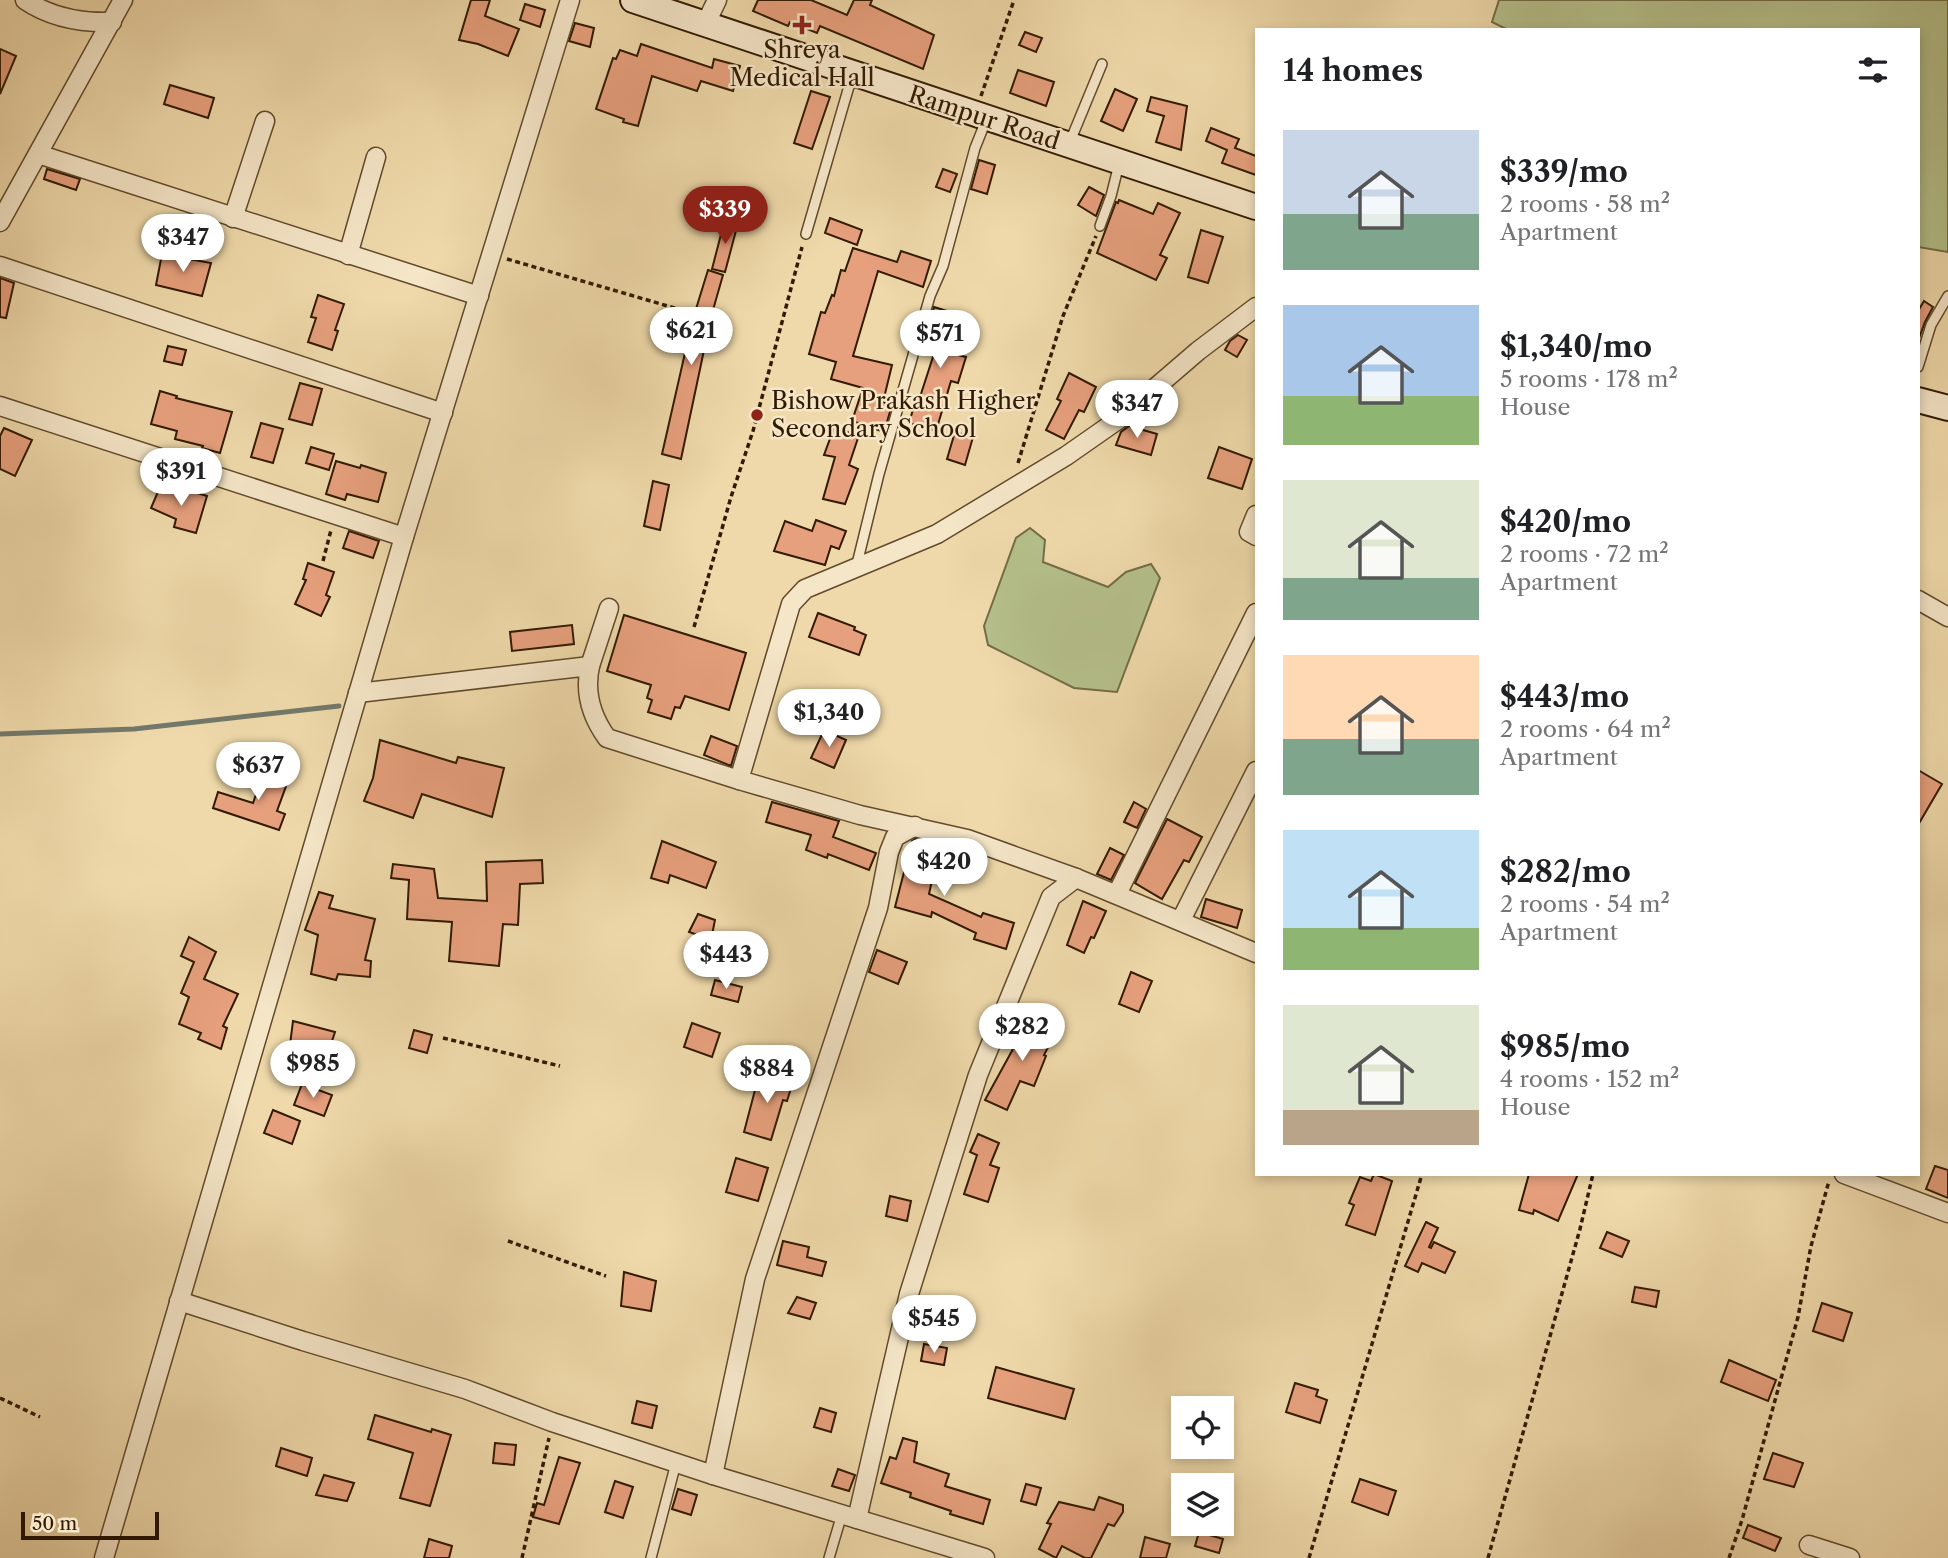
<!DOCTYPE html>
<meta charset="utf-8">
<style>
:root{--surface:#fff;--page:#f6f6f6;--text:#202124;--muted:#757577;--accent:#8f2418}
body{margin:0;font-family:"Libre Caslon Text",serif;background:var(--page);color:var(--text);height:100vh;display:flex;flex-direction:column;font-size:26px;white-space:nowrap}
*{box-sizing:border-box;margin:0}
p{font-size:23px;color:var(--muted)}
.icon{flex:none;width:38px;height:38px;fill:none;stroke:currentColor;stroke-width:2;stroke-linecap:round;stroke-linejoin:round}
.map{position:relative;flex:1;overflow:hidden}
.drawer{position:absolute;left:1255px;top:28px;width:665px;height:1148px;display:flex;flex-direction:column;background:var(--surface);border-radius:0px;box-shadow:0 4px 10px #0003}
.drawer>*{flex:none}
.fabs{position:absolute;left:1171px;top:1396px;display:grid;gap:14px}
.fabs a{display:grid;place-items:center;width:63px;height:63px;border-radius:0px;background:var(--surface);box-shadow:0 4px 10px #0003;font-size:35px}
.scale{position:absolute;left:21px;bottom:18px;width:138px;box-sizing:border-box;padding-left:7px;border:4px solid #321a01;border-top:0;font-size:19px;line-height:24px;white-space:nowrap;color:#321a01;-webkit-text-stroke:5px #f5e6c8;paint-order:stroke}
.price{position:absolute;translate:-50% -60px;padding:0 16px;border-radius:24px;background:#fff;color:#222;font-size:23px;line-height:46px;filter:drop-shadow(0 2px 4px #0008)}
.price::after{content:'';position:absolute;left:50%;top:42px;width:21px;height:16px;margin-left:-10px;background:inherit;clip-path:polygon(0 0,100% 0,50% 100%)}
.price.selected{background:var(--accent);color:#fff}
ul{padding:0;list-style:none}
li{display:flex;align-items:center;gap:21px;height:175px;padding:0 28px}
li span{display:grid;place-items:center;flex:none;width:196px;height:140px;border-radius:0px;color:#555}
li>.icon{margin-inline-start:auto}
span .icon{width:84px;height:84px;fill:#fffc;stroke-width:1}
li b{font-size:30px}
h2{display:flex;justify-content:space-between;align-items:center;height:84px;padding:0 28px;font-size:30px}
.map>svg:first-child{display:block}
.green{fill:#b5c08b;stroke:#746d46;stroke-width:2}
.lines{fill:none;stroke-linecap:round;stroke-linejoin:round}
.stream{stroke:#72796b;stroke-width:5}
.building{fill:#e7a07d;stroke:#321a01;stroke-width:2}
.service-casing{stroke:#614a2b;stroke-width:12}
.minor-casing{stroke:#614a2b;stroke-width:21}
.secondary-casing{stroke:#321a01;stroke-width:28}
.path{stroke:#321a01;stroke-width:3.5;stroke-dasharray:5 3.5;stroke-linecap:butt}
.service{stroke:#f5e6c8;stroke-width:9}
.minor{stroke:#f5e6c8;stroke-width:18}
.secondary{stroke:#f5e6c8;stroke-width:24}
.poi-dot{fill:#8f2418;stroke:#f5e6c8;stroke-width:2.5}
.labels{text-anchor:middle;stroke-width:5;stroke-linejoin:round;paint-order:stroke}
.poi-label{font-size:24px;fill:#321a01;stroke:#f5e6c8}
.street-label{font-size:24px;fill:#321a01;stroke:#f5e6c8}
</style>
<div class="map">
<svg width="1948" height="1558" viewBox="0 0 1948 1558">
<rect width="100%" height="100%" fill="#efd9aa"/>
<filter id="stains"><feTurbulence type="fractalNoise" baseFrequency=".00286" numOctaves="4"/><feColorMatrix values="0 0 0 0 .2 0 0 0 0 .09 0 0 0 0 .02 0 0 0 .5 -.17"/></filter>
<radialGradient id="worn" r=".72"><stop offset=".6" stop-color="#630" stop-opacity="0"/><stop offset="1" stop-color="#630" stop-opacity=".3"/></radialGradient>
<g class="green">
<path d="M1499 0H1948V252L1918 247V30H1508L1492 22Z"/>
<path d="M1030 528 1045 540 1043 562 1108 587 1126 572 1151 564 1160 578 1117 692 1074 688 988 645 984 626 1016 538Z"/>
</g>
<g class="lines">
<path class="stream" d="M0 734 134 729 339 706"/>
</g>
<g class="building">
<path d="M471 0H490L485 16 519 29 508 56 478 44 459 40Z"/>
<path d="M758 0H811L847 15 854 0H872L870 5 934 35 923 69 820 26 817 33 790 22 788 26 753 11Z"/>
<path d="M525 4 545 10 540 27 520 20Z"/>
<path d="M575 23 594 28 590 47 569 41Z"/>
<path d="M1025 32 1042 38 1036 52 1019 45Z"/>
<path d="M641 44 712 68 714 59 740 66 733 91 701 81 697 91 652 76 638 126 623 122 624 119 596 109 613 58 616 59 620 50 637 56Z"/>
<path d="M0 49 16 56 0 94Z"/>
<path d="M1018 70 1054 82 1046 106 1010 93Z"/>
<path d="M170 85 214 98 208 118 164 104Z"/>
<path d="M1115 89 1137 99 1123 131 1101 121Z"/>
<path d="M811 91 830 97 812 149 794 143Z"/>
<path d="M1151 97 1187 106 1181 150 1156 142 1164 116 1147 111Z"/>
<path d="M1211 128 1239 139 1235 148 1256 156V175L1222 163 1227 150 1206 141Z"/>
<path d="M979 160 995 165 987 194 971 189Z"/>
<path d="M47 169 80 179 76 190 44 179Z"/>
<path d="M943 169 957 174 950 192 936 187Z"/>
<path d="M1089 187 1104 195 1096 216 1078 205Z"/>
<path d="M1119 200 1153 214 1158 203 1180 213 1160 255 1167 258 1156 280 1097 253 1116 202 1118 203Z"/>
<path d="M830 218 862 230 857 245 825 233Z"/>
<path d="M725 219 738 223 725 272 712 269Z"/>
<path d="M1201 230 1223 237 1208 283 1188 277Z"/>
<path d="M853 248 897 262 901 251 931 261 923 287 878 271 853 356 892 365 883 402 892 405 884 432 852 421 863 388 831 379 836 362 809 354 821 312 825 313 832 295 834 296 841 270 845 271Z"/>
<path d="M162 254 211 263 202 296 156 285Z"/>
<path d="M708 270 723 275 711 317 681 459 662 454 695 309H696Z"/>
<path d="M0 278 14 283 6 318 0 317Z"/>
<path d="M318 295 344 304 335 330 338 331 332 350 308 342 316 318 311 317Z"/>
<path d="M1924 301 1933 307 1925 322 1918 341V311Z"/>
<path d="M934 307 966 317 954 354 966 357 958 383 951 381 936 431 909 423 917 396 920 397 941 332 928 328Z"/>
<path d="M1238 335 1247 340 1237 357 1225 350 1230 341Z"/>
<path d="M168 346 186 350 182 365 164 361Z"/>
<path d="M1069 373 1096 387 1084 412 1079 410 1064 439 1046 430 1061 401 1057 399Z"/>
<path d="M300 383 322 389 312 425 289 419Z"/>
<path d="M160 391 177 396 176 398 232 412 220 453 202 448 203 446 175 439 177 431 151 424Z"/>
<path d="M261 423 283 429 273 463 251 457Z"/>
<path d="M1129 426 1157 434 1151 455 1116 445 1121 432Z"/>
<path d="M4 428 32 440 15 476 0 469V436Z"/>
<path d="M834 428 859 435 849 465 858 469 845 504 823 499 835 457 824 455Z"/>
<path d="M955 432 973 437 965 465 947 459Z"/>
<path d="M311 447 334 454 329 470 306 463Z"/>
<path d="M1219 447 1252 459 1242 489 1208 478Z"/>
<path d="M336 461 360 468 361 465 386 473 378 502 347 494 345 500 326 494Z"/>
<path d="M653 481 669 485 660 530 644 526Z"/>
<path d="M160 487 182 497 184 489 207 496 196 533 174 527 176 519 151 508Z"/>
<path d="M816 520 846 531 839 549 831 546 825 565 774 551 785 521 812 531Z"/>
<path d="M349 531 379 541 373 558 343 548Z"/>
<path d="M308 563 334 572 326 595 330 597 321 616 295 604 306 580 303 579Z"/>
<path d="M818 613 855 627 854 630 866 635 859 655 809 637Z"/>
<path d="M624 615 746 653 729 710 685 696 680 708 675 707 671 719 648 712 652 700 647 698 651 685 607 671Z"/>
<path d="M572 625 574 644 512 651 510 632Z"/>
<path d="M824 730 846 740 834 768 811 758Z"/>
<path d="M711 736 737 746 731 766 704 755Z"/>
<path d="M380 740 456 763 458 757 504 768 492 817 422 794 413 818 364 801 373 778Z"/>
<path d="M265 769 289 778 277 811 285 814 279 830 213 808 218 792 253 803Z"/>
<path d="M1918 770 1942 784 1918 825Z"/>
<path d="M772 802 839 821 833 837 876 853 869 870 828 854 827 858 806 850 811 835 766 822Z"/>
<path d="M1134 802 1146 809 1137 828 1124 822Z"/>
<path d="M1167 819 1202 837 1189 862 1184 860 1162 899 1135 883Z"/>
<path d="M915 839 940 844 929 894 981 917 983 913 1014 923 1006 949 974 939 976 933 932 912 931 917 895 907 912 841Z"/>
<path d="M662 841 716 862 706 888 670 875 668 883 651 878Z"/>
<path d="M1110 848 1124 855 1111 880 1097 874Z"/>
<path d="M542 860 543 883 520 884 518 925 503 924 499 966 449 961 452 922 407 919 409 880 391 878 393 864 434 869 438 898 487 901 486 862Z"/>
<path d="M319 892 333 896 329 908 375 919 365 960 371 961 370 977 338 974 336 980 311 974 318 935 305 930Z"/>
<path d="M1206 899 1242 910 1237 928 1201 917Z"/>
<path d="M1083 901 1106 911 1094 938 1091 937 1084 953 1067 945Z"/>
<path d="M698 914 715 920 711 940 689 932Z"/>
<path d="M189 937 216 952 204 979 238 994 223 1026 227 1028 221 1049 198 1039 201 1033 179 1024 189 997 181 993 194 962 181 956Z"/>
<path d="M877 950 907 962 898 984 869 972Z"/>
<path d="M1131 972 1152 981 1139 1012 1119 1004Z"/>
<path d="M715 980 742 987 738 1002 711 995Z"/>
<path d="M1025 1017 1056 1032 1044 1055 1046 1056 1034 1086 1020 1081 1007 1110 985 1100 1019 1038 1016 1036Z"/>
<path d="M293 1021 335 1032 325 1062 289 1053Z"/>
<path d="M692 1023 720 1033 712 1057 684 1047Z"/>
<path d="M414 1030 432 1035 427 1053 409 1048Z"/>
<path d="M760 1071 793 1082 787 1101 783 1100 771 1140 744 1132Z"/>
<path d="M302 1084 332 1095 324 1116 294 1105Z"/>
<path d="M273 1110 300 1121 292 1144 264 1133Z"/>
<path d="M978 1134 999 1143 990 1165 999 1168 988 1202 964 1194 977 1155 970 1152Z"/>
<path d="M736 1158 768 1168 758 1201 726 1192Z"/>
<path d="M1935 1166 1948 1170V1198L1926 1189Z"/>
<path d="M1374 1174 1392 1181 1375 1235 1346 1225 1354 1205 1349 1203 1360 1177 1371 1181Z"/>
<path d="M1529 1174H1578L1558 1221 1534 1210 1533 1214 1519 1210Z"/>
<path d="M890 1196 911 1201 907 1221 886 1216Z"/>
<path d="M1426 1222 1438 1228 1429 1247 1431 1248 1434 1242 1455 1252 1445 1273 1422 1263 1418 1272 1405 1266Z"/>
<path d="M1607 1232 1629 1241 1622 1257 1600 1248Z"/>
<path d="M783 1241 809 1247 807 1257 826 1262 822 1276 777 1265Z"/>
<path d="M624 1272 656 1281 651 1311 621 1306Z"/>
<path d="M1635 1287 1659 1291 1656 1307 1632 1302Z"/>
<path d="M797 1297 816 1303 810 1319 788 1313Z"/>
<path d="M1822 1303 1852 1313 1843 1341 1813 1331Z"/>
<path d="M924 1344 947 1348 944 1365 921 1361Z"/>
<path d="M1729 1360 1776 1380 1768 1401 1721 1382Z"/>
<path d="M996 1367 1074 1389 1065 1419 988 1398Z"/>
<path d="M1295 1383 1318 1390 1316 1396 1327 1400 1320 1423 1286 1412Z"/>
<path d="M637 1401 657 1406 652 1428 632 1423Z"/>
<path d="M820 1408 836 1413 831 1432 814 1427Z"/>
<path d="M375 1415 431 1432 432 1429 451 1435 430 1506 400 1498 413 1453 368 1439Z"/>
<path d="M903 1438 917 1442 914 1462 949 1474 945 1486 990 1500 983 1524 950 1514 951 1511 910 1497 911 1493 881 1483 890 1457 896 1459Z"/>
<path d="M495 1443 516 1445 514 1465 493 1463Z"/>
<path d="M281 1448 312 1458 307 1476 276 1466Z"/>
<path d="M1773 1453 1803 1463 1794 1487 1764 1479Z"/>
<path d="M559 1457 580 1463 559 1524 533 1517 537 1503 544 1505Z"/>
<path d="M838 1469 855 1475 849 1491 832 1486Z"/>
<path d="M324 1475 354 1483 347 1501 316 1495Z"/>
<path d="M1360 1479 1396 1491 1388 1515 1352 1502Z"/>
<path d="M615 1481 633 1487 623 1518 605 1512Z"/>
<path d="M1026 1484 1041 1488 1036 1505 1021 1501Z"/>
<path d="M678 1489 697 1495 691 1515 672 1509Z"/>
<path d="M1099 1497 1123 1505V1512L1114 1526 1108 1524 1091 1558H1085L1062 1546 1056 1558 1039 1549 1051 1524 1047 1523 1059 1502 1094 1510Z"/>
<path d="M1748 1525 1781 1538 1775 1551 1743 1538Z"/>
<path d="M1199 1532 1223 1539 1219 1553 1195 1546Z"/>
<path d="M1145 1537 1170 1544 1166 1558H1140Z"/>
<path d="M429 1539 452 1546 449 1558H424Z"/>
</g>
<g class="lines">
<defs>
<g id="service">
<path d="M1069 144 1102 64"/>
<path d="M1100 226 1111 196 1119 164"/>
<path d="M806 234 852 76"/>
<path d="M1918 367 1931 325 1948 296"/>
<path d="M856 568 879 474 930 296 943 266 975 148 987 118"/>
<path d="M651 1558 676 1463"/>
<path d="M829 1558 842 1514"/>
</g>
<g id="minor">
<path d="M25 0C50 17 82 23 112 22"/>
<path d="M705 25 717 0"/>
<path d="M38 154 479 296"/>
<path d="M233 218 265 121"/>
<path d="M0 222 123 0"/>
<path d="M348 255 376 157"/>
<path d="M0 266 443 413"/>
<path d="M1256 307 1198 351 1119 419 1066 456 937 534 805 589 791 604 739 780 860 815 967 839 1076 878 1256 953"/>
<path d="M0 406 404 537"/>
<path d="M1256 515 1249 532 1256 536"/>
<path d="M1918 600 1948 617"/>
<path d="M590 666 609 608"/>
<path d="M358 693 590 666C584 693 591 716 607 738L739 780"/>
<path d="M1117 894 1256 613"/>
<path d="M1181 920 1256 771"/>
<path d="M1844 1174 1948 1213"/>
<path d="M179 1301 303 1341 465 1389 552 1422 713 1475 985 1558"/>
<path d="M713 1475 755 1279 878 908 889 852 895 837 915 826"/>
<path d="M857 1519 909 1294 978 1075 1051 897 1076 878"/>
<path d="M1809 1545 1850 1558"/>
<path d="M104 1558 404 537 570 0"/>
</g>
<g id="secondary">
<path d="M633 0 1256 207"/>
<path d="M1918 400 1948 408"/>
</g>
</defs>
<use href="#service" class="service-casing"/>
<use href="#minor" class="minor-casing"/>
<use href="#secondary" class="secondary-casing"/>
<g class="path">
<path d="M981 96 1014 0"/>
<path d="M507 259 678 309"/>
<path d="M1018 463 1063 316 1096 236"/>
<path d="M323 561 331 530"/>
<path d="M694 627 731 497 753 431 802 247"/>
<path d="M443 1038 560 1066"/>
<path d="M508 1241 606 1276"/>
<path d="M0 1398 40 1417"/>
<path d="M522 1558 549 1438"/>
<path d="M1309 1558 1422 1174"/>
<path d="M1488 1558 1580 1229 1593 1174"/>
<path d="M1729 1558 1742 1520 1798 1317 1811 1246 1829 1181"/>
</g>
<use href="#service" class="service"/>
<use href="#minor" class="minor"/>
<use href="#secondary" class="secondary"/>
</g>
<g class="poi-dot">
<path d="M798.5 14.5h7v7h7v7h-7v7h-7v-7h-7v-7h7z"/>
<circle cx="757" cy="415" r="7"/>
</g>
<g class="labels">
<g class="poi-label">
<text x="802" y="58">Shreya<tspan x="802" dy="28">Medical Hall</tspan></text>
<text x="771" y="409" text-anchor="start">Bishow Prakash Higher<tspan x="771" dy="28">Secondary School</tspan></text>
</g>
<g class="street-label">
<text transform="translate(984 118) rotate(18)" y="8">Rampur Road</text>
</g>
</g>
<rect width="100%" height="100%" filter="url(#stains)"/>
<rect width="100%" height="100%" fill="url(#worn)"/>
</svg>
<div class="fabs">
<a><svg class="icon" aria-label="locate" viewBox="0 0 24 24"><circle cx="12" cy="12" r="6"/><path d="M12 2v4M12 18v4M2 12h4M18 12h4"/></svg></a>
<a><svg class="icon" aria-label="layers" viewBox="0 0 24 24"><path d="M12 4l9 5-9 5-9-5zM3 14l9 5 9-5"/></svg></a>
</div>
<div class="scale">50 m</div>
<b class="price selected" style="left:725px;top:246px">$339</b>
<b class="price" style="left:183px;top:274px">$347</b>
<b class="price" style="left:691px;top:367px">$621</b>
<b class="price" style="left:940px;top:370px">$571</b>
<b class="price" style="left:1137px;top:440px">$347</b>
<b class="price" style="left:181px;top:508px">$391</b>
<b class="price" style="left:829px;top:749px">$1,340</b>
<b class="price" style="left:258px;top:802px">$637</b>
<b class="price" style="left:944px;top:898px">$420</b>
<b class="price" style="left:726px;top:991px">$443</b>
<b class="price" style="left:1022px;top:1063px">$282</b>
<b class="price" style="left:313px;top:1100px">$985</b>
<b class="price" style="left:767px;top:1105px">$884</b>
<b class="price" style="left:934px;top:1355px">$545</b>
<section class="drawer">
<h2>14 homes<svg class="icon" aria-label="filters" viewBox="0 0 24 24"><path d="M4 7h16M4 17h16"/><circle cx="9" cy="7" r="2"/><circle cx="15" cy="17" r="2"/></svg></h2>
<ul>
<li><span style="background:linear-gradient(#c9d6e8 60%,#7fa58c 0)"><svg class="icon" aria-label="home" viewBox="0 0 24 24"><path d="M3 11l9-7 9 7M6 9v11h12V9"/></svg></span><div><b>$339/mo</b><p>2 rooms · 58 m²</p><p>Apartment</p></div></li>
<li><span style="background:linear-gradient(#a9c7e8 65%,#8fb573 0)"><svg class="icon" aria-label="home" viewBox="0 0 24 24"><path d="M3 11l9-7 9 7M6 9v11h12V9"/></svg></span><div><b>$1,340/mo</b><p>5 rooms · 178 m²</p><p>House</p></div></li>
<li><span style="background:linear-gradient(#dfe7d0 70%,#7fa58c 0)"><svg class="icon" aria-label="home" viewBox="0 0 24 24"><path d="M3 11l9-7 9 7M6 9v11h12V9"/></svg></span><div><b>$420/mo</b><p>2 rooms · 72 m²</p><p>Apartment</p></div></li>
<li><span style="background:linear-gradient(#ffd9b3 60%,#7fa58c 0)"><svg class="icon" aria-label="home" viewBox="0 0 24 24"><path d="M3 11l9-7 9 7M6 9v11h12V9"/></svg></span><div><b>$443/mo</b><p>2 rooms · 64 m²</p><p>Apartment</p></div></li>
<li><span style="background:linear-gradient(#bfe0f5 70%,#8fb573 0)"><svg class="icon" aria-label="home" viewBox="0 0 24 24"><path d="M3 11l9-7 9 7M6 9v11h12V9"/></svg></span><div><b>$282/mo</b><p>2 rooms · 54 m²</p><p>Apartment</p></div></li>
<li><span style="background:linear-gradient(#dfe7d0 75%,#b9a48a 0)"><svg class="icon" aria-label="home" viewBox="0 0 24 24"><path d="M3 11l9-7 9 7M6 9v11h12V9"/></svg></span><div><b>$985/mo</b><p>4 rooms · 152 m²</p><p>House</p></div></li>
</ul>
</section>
</div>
